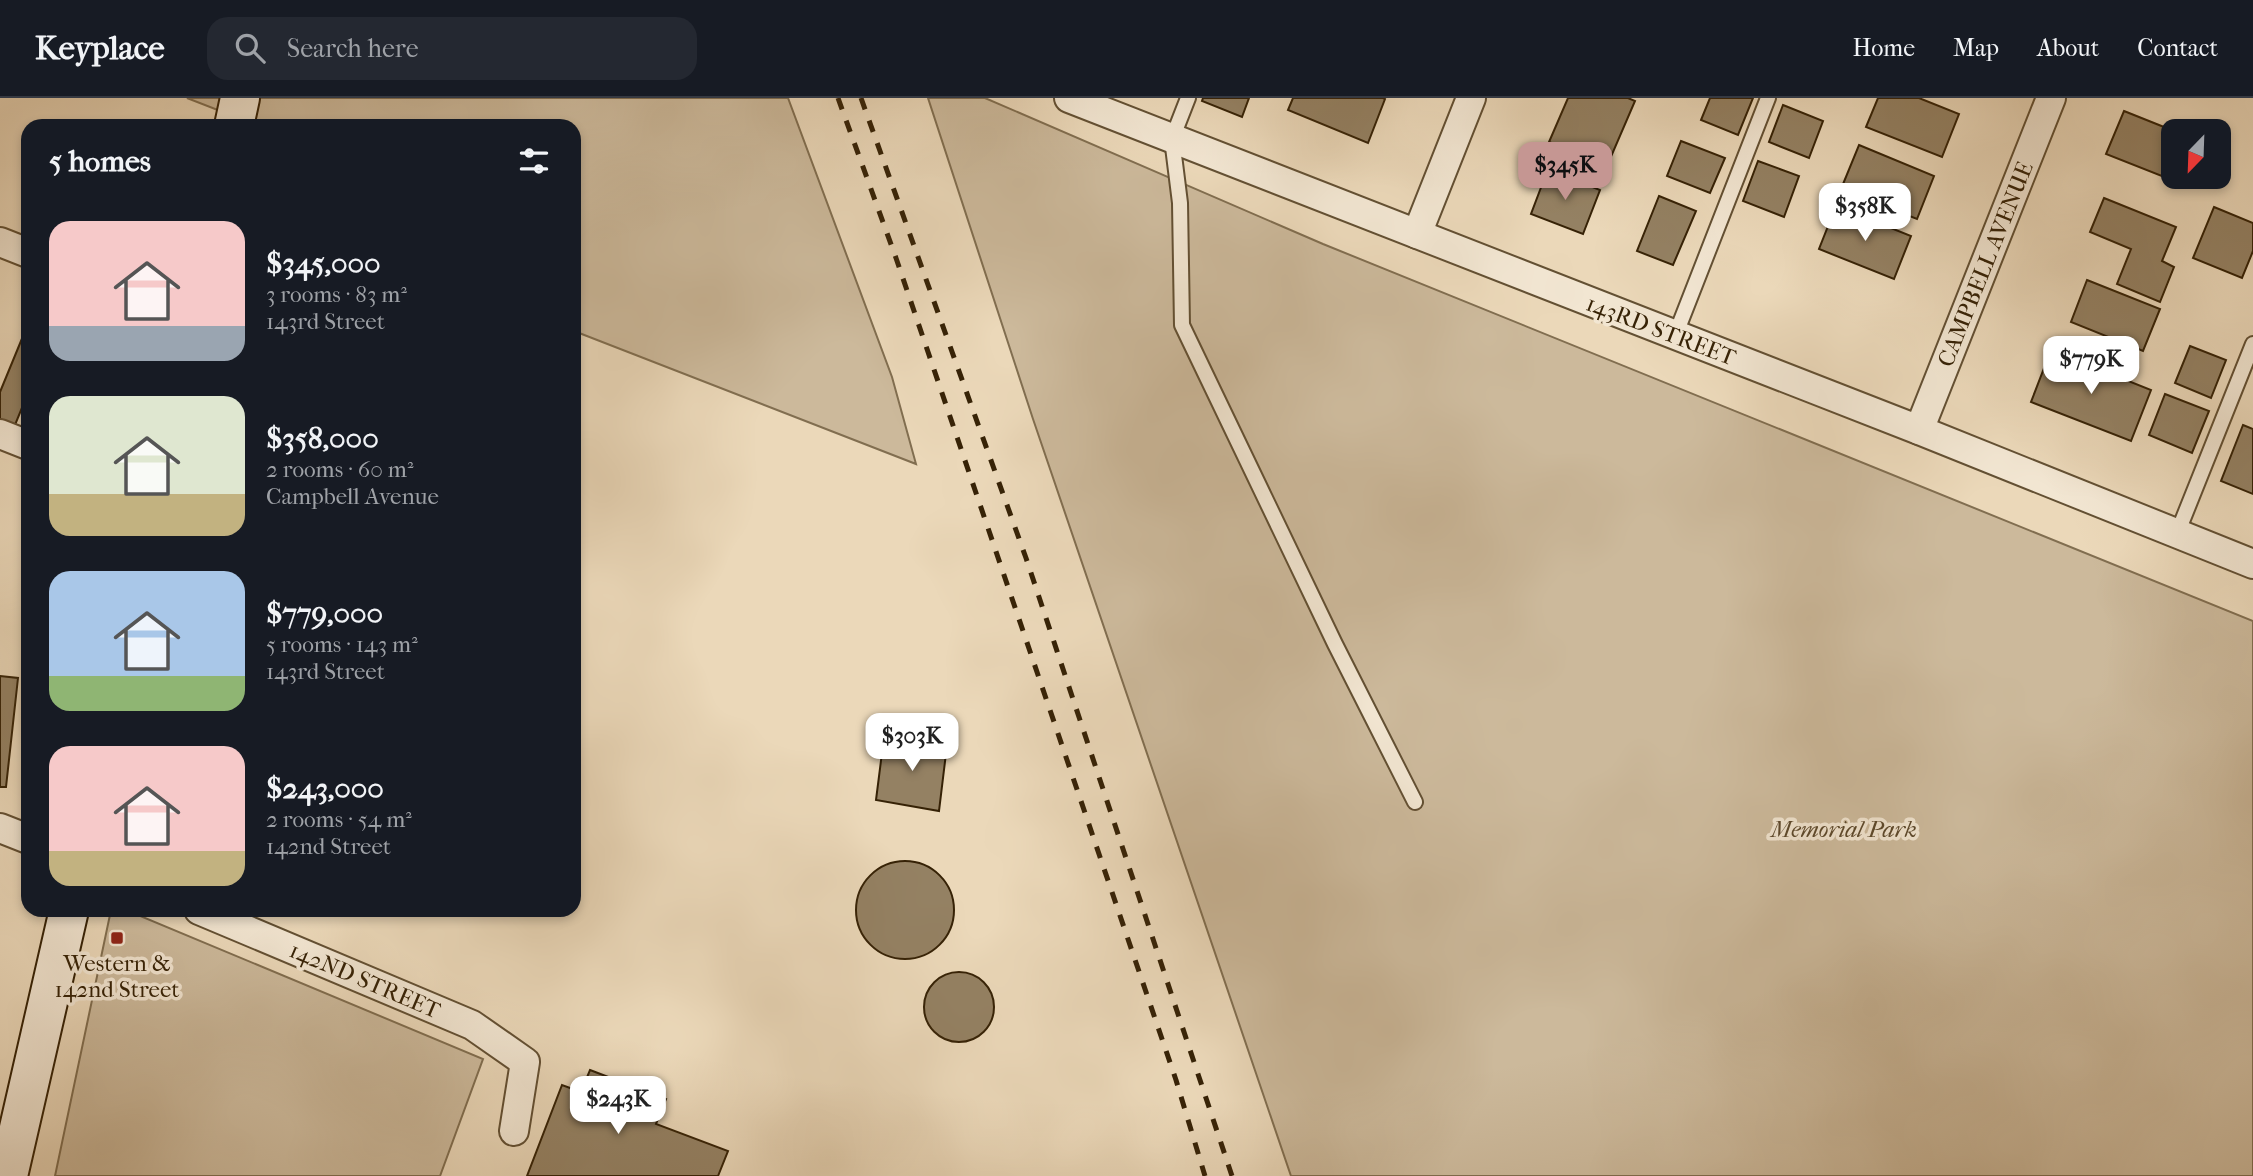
<!DOCTYPE html>
<meta charset="utf-8">
<style>
:root{--surface:#171b24;--page:#242831;--text:#f1f3f6;--muted:#9ea1a6;--line:#363941;--accent:#c59692}
body{margin:0;font-family:"IM FELL French Canon",serif;background:var(--page);color:var(--text);height:100vh;display:flex;flex-direction:column;font-size:26px;white-space:nowrap}
*{box-sizing:border-box;margin:0}
p{font-size:23px;color:var(--muted)}
.icon{flex:none;width:38px;height:38px;fill:none;stroke:currentColor;stroke-width:2;stroke-linecap:round;stroke-linejoin:round}
.map{position:relative;flex:1;overflow:hidden}
.sheet{position:absolute;left:21px;top:21px;width:560px;height:798px;display:flex;flex-direction:column;background:var(--surface);border-radius:21px;box-shadow:0 4px 10px #0003}
.sheet>*{flex:none}
.needle{width:46px;rotate:203deg}
.fabs{position:absolute;left:2161px;top:21px;display:grid;gap:14px}
.fabs a{display:grid;place-items:center;width:70px;height:70px;border-radius:14px;background:var(--surface);box-shadow:0 4px 10px #0003;font-size:35px}
.price{position:absolute;translate:-50% -60px;padding:0 16px;border-radius:14px;background:#fff;color:#222;font-size:23px;line-height:46px;filter:drop-shadow(0 2px 4px #0008)}
.price::after{content:'';position:absolute;left:50%;top:42px;width:21px;height:16px;margin-left:-10px;background:inherit;clip-path:polygon(0 0,100% 0,50% 100%)}
.price.active{background:var(--accent);color:#111}
ul{padding:0;list-style:none}
li{display:flex;align-items:center;gap:21px;height:175px;padding:0 28px}
li span{display:grid;place-items:center;flex:none;width:196px;height:140px;border-radius:21px;color:#555}
li>.icon{margin-inline-start:auto}
span .icon{width:84px;height:84px;fill:#fffc;stroke-width:1}
li b{font-size:30px}
h2{display:flex;justify-content:space-between;align-items:center;height:84px;padding:0 28px;font-size:30px}
header{display:flex;align-items:center;gap:42px;box-sizing:border-box;height:98px;padding:0 35px;background:var(--surface);border-bottom:2px solid var(--line)}
header strong{font-size:33px}
nav{display:flex;gap:38px;margin-inline-start:auto;font-size:24px}
.search{width:490px;height:63px;background:var(--page);display:flex;align-items:center;gap:18px;box-sizing:border-box;padding:0 24px;border-radius:21px;color:var(--muted);font-size:26px}
.map>svg:first-child{display:block}
.green{fill:#ccb99b;stroke:#816e50;stroke-width:2}
.building{fill:#948163;stroke:#362206;stroke-width:2}
.lines{fill:none;stroke-linecap:round;stroke-linejoin:round}
.service-casing{stroke:#635033;stroke-width:18}
.minor-casing{stroke:#635033;stroke-width:32}
.secondary-casing{stroke:#362206;stroke-width:42}
.service{stroke:#f2e6d2;stroke-width:14}
.minor{stroke:#f2e6d2;stroke-width:28}
.secondary{stroke:#f2e6d2;stroke-width:38}
.rail{stroke:#362206;stroke-width:5;stroke-dasharray:12 12;stroke-linecap:butt}
.poi-dot{fill:#8f2418;stroke:#f2e6d2;stroke-width:2.5}
.labels{text-anchor:middle;stroke-width:7;stroke-linejoin:round;paint-order:stroke}
.street-label{font-size:23px;fill:#362206;stroke:#f2e6d2}
.park-label{font-size:23px;font-style:italic;fill:#5c482b;stroke:#f2e6d2}
.poi-label{font-size:23px;fill:#362206;stroke:#f2e6d2}
</style>
<header>
<strong>Keyplace</strong>
<div class="search"><svg class="icon" aria-label="search" viewBox="0 0 24 24"><circle cx="10" cy="10" r="6"/><path d="M15 15l6 6"/></svg>Search here</div>
<nav><a>Home</a><a>Map</a><a>About</a><a>Contact</a></nav>
</header>
<div class="map">
<svg width="2253" height="1078" viewBox="0 0 2253 1078">
<rect width="100%" height="100%" fill="#ebd8b9"/>
<filter id="stains"><feTurbulence type="fractalNoise" baseFrequency=".00286" numOctaves="4"/><feColorMatrix values="0 0 0 0 .2 0 0 0 0 .09 0 0 0 0 .02 0 0 0 .5 -.17"/></filter>
<radialGradient id="worn" r=".72"><stop offset=".6" stop-color="#630" stop-opacity="0"/><stop offset="1" stop-color="#630" stop-opacity=".3"/></radialGradient>
<g class="green">
<path d="M187 0H788L892 279 916 366 574 233V28H259Z"/>
<path d="M928 0H985L1323 146 2253 523V1078H1291L1033 321Z"/>
<path d="M111 812H126L483 961 440 1078H55Z"/>
</g>
<g class="building">
<path d="M1203 0H1249L1242 19 1202 3Z"/>
<path d="M1293 0H1383L1385 1 1368 45 1288 12Z"/>
<path d="M1568 0H1628L1635 3 1607 68 1549 44Z"/>
<path d="M1710 0H1753L1738 37 1701 22Z"/>
<path d="M1878 0H1919L1959 16 1942 59 1866 29Z"/>
<path d="M1783 7 1823 23 1809 60 1769 44Z"/>
<path d="M2124 13 2174 33V79H2185L2182 86 2106 56Z"/>
<path d="M1681 43 1725 60 1710 95 1667 78Z"/>
<path d="M1859 47 1934 78 1917 121 1841 91Z"/>
<path d="M1758 63 1799 78 1784 119 1743 103Z"/>
<path d="M1548 71 1600 92 1583 136 1531 116Z"/>
<path d="M1659 98 1696 113 1673 167 1637 153Z"/>
<path d="M2104 100 2176 129 2162 163 2174 169 2160 204 2117 186 2131 151 2090 134Z"/>
<path d="M1836 108 1911 138 1894 181 1819 151Z"/>
<path d="M2214 109 2253 125V153L2242 180 2193 160Z"/>
<path d="M2087 182 2160 211 2143 253 2071 224Z"/>
<path d="M28 226V295L15 327 0 321V294Z"/>
<path d="M2190 248 2226 262 2211 300 2175 285Z"/>
<path d="M2051 252 2151 292 2131 343 2031 304Z"/>
<path d="M2165 296 2209 313 2192 355 2149 337Z"/>
<path d="M2243 327 2253 331V396L2221 383Z"/>
<path d="M0 578 18 580 6 689H0Z"/>
<path d="M884 639 947 647 939 713 876 702Z"/>
<circle cx="905" cy="812" r="49"/>
<circle cx="959" cy="909" r="35"/>
<path d="M590 972 666 1001 656 1026 728 1053 718 1078H527L562 987 581 994Z"/>
</g>
<g class="lines">
<defs>
<g id="service">
<path d="M1188 0 1172 41 1180 105 1182 227 1335 546 1415 704"/>
<path d="M1675 238 1768 0"/>
<path d="M2177 436 2253 246"/>
</g>
<g id="minor">
<path d="M1069 0 1919 332 2253 466"/>
<path d="M1417 136 1471 0"/>
<path d="M0 144 28 155"/>
<path d="M1919 332 2051 0"/>
<path d="M0 336 28 347"/>
<path d="M0 730 28 741"/>
<path d="M199 812 472 927 525 964 514 1033"/>
</g>
<g id="secondary">
<path d="M234 28 240 0"/>
<path d="M8 1078 69 812"/>
</g>
</defs>
<use href="#service" class="service-casing"/>
<use href="#minor" class="minor-casing"/>
<use href="#secondary" class="secondary-casing"/>
<use href="#service" class="service"/>
<use href="#minor" class="minor"/>
<use href="#secondary" class="secondary"/>
<g class="rail">
<path d="M838 0 896 160 1176 982 1205 1078"/>
<path d="M861 0 1026 460 1232 1078"/>
</g>
</g>
<rect class="poi-dot" x="110" y="833" width="14" height="14" rx="3.5"/>
<g class="labels">
<g class="street-label">
<text transform="translate(1985 166) rotate(-68)" y="8">CAMPBELL AVENUE</text>
<text transform="translate(1661 232) rotate(21)" y="8">143RD STREET</text>
<text transform="translate(365 882) rotate(23)" y="8">142ND STREET</text>
</g>
<g class="park-label">
<text x="1844" y="739">Memorial Park</text>
</g>
<g class="poi-label">
<text x="117" y="873">Western &amp;<tspan x="117" dy="26">142nd Street</tspan></text>
</g>
</g>
<rect width="100%" height="100%" filter="url(#stains)"/>
<rect width="100%" height="100%" fill="url(#worn)"/>
</svg>
<div class="fabs">
<a><svg class="needle" viewBox="-14 -14 28 28"><path d="M0-13l5 13h-10z" fill="#e53935"/><path d="M0 13l5-13h-10z" fill="#9ea1a6"/></svg></a>
</div>
<b class="price active" style="left:1565px;top:104px">$345K</b>
<b class="price" style="left:1865px;top:145px">$358K</b>
<b class="price" style="left:2091px;top:298px">$779K</b>
<b class="price" style="left:912px;top:675px">$303K</b>
<b class="price" style="left:618px;top:1038px">$243K</b>
<section class="sheet">
<h2>5 homes<svg class="icon" aria-label="filters" viewBox="0 0 24 24"><path d="M4 7h16M4 17h16"/><circle cx="9" cy="7" r="2"/><circle cx="15" cy="17" r="2"/></svg></h2>
<ul>
<li><span style="background:linear-gradient(#f6c9c9 75%,#9aa5b1 0)"><svg class="icon" aria-label="home" viewBox="0 0 24 24"><path d="M3 11l9-7 9 7M6 9v11h12V9"/></svg></span><div><b>$345,000</b><p>3 rooms · 83 m²</p><p>143rd Street</p></div></li>
<li><span style="background:linear-gradient(#dfe7d0 70%,#c2b280 0)"><svg class="icon" aria-label="home" viewBox="0 0 24 24"><path d="M3 11l9-7 9 7M6 9v11h12V9"/></svg></span><div><b>$358,000</b><p>2 rooms · 60 m²</p><p>Campbell Avenue</p></div></li>
<li><span style="background:linear-gradient(#a9c7e8 75%,#8fb573 0)"><svg class="icon" aria-label="home" viewBox="0 0 24 24"><path d="M3 11l9-7 9 7M6 9v11h12V9"/></svg></span><div><b>$779,000</b><p>5 rooms · 143 m²</p><p>143rd Street</p></div></li>
<li><span style="background:linear-gradient(#f6c9c9 75%,#c2b280 0)"><svg class="icon" aria-label="home" viewBox="0 0 24 24"><path d="M3 11l9-7 9 7M6 9v11h12V9"/></svg></span><div><b>$243,000</b><p>2 rooms · 54 m²</p><p>142nd Street</p></div></li>
</ul>
</section>
</div>
